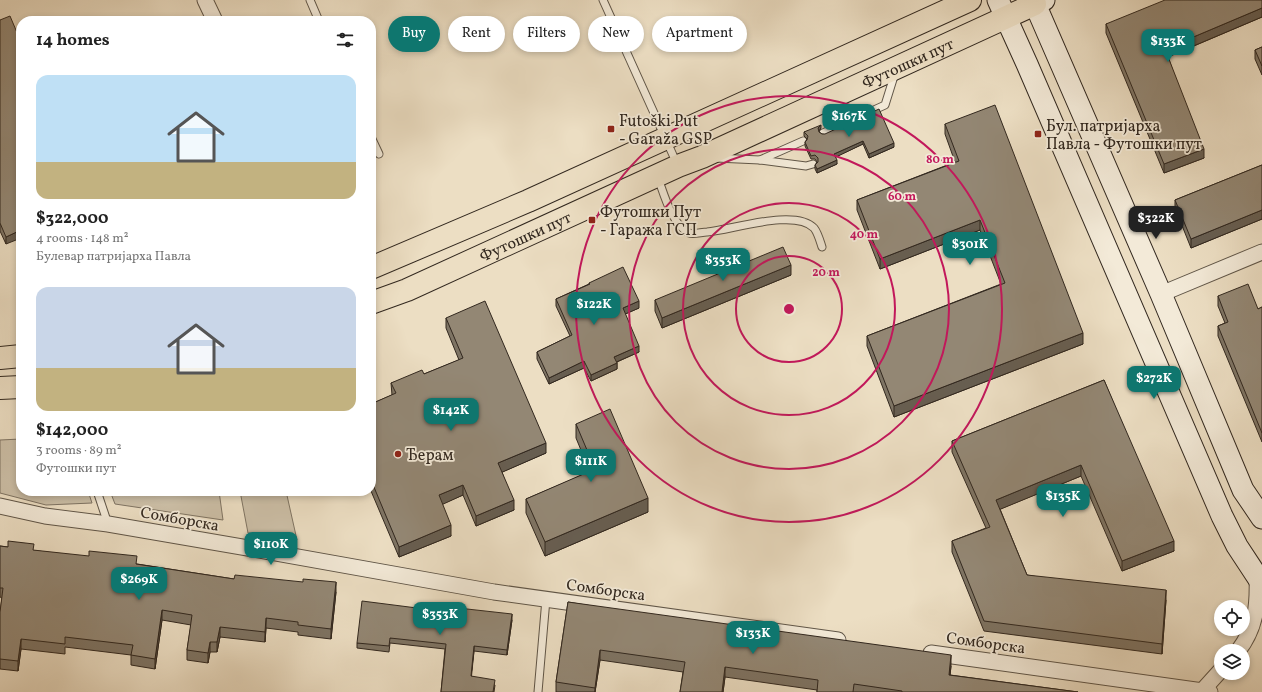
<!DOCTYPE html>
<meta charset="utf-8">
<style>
:root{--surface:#fff;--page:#f2f2f2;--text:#222;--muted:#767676;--accent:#0f766e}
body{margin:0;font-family:Vollkorn,serif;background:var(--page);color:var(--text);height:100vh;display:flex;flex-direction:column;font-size:15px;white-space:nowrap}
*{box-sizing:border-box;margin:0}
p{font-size:13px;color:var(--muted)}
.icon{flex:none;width:22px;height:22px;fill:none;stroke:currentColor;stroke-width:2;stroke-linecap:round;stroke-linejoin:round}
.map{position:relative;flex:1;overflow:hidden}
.sheet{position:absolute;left:16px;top:16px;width:360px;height:480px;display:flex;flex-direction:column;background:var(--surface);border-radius:16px;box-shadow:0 2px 6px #0003}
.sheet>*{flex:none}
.top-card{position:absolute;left:388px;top:16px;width:380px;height:36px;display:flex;gap:8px}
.controls{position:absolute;left:1214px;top:600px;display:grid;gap:8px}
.controls a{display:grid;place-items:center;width:36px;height:36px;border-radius:50%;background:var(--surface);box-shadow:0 2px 6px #0003;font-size:20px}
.price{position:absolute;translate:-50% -34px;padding:0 9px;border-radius:8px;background:var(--accent);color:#fff;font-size:13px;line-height:26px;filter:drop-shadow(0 1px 2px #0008)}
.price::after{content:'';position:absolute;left:50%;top:24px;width:12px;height:9px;margin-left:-6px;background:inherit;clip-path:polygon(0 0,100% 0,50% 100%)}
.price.active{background:#222;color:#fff}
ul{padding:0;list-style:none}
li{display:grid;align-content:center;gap:8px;height:212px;padding:0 20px}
li span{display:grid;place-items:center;height:124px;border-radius:12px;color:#555}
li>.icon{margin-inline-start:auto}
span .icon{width:72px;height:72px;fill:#fffc;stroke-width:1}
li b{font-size:17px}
h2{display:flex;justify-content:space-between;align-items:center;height:48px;padding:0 20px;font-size:17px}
.tag{padding:0 14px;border-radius:18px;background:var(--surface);box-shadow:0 2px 6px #0003;font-size:14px;line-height:36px}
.tag.active{background:var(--accent);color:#fff}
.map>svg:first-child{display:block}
.green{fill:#ccbfa7;stroke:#7f7463}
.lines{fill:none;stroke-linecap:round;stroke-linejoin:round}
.service-casing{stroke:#605648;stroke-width:9}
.minor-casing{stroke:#605648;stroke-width:17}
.secondary-casing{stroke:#32281f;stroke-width:23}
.primary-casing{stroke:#32281f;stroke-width:24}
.service{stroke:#f3ead8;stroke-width:7}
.minor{stroke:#f3ead8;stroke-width:15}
.secondary{stroke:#f3ead8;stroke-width:21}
.primary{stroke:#ecdec3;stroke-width:22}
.wall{fill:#7e7464;stroke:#32281f}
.shaded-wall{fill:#675e51;stroke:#32281f}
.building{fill:#938774;stroke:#32281f}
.ring{fill:none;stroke:#c2185b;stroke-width:2}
.poi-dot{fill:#8f2418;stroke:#f3ead8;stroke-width:1.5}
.labels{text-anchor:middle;stroke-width:3.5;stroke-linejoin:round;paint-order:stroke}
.street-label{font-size:16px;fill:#32281f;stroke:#f3ead8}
.poi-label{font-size:16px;fill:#32281f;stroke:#f3ead8;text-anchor:start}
.centre{fill:#c2185b;stroke:#f3ead8;stroke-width:2}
.ring-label{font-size:12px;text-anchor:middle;font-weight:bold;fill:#c2185b;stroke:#f3ead8;stroke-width:3.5;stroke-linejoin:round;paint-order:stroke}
</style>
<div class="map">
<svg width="1262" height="692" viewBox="0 0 1262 692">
<rect width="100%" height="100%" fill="#ecdec3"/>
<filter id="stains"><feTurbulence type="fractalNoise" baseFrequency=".005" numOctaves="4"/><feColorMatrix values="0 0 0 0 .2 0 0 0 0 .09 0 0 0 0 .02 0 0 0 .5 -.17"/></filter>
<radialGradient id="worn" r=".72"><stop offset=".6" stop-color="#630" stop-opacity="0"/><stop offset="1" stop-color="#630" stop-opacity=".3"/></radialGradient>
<g class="green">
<path d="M21 439V491H88L92 503 46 505 0 493V440Z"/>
<path d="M110 491H219L223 520 115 504Z"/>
<path d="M240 491H286L297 540 248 533Z"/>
</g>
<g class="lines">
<defs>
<g id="service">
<path d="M310 0 319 21"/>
<path d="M603 0 677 164"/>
<path d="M823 133 885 105 895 73"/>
<path d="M371 137 379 154"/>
<path d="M716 158 760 160 803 141"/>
<path d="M760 160 806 166 813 164"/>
<path d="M658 178C664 194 672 225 689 233 693 235 702 232 707 232 732 230 795 208 814 228 818 233 820 241 822 247"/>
<path d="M97 491 108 524"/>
<path d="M538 692 546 599"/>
</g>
<g id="minor">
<path d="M205 0 215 21"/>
<path d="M1161 294 1262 252"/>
<path d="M0 506 45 516 108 524 242 547 494 592 838 640"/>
<path d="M1238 651C1256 628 1258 605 1257 577"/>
<path d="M931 653 1210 692"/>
<path d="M1202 691 1221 670"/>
</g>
<g id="secondary">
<path d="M998 0 1027 64 1222 516 1237 546 1262 584"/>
<path d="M1044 0 1035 4 1161 294 1243 490 1262 518"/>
</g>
<g id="primary">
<path d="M371 268 528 201 970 0"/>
<path id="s1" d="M371 303 407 290 678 166 702 157 1035 4 1033 0"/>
<path d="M0 358 21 356"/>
<path d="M0 388 21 387"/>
</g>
</defs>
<use href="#service" class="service-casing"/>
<use href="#minor" class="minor-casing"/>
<use href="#secondary" class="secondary-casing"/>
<use href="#primary" class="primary-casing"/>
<use href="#service" class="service"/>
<use href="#minor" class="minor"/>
<use href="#secondary" class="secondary"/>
<use href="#primary" class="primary"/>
</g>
<g class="wall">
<path d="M1262 0V17L1168 57 1204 158 1164 173 1106 33V24Z"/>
<path d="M0 20 21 42 6 244 0 231Z"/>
<path d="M1262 47V75L1255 59V50Z"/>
<path d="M945 124 1083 344 894 417 867 346V336L1001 284 980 230 880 269 857 210V200L955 162 945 134Z"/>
<path d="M821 128 819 132 822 134 894 147 869 158 863 144 835 157 837 164 817 173 815 169V165L817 162 815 159H811L805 146V142L807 139 804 136V132Z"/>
<path d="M1262 165V219L1191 248 1175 208V200Z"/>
<path d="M791 275 662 328 655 311V300Z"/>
<path d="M589 283 639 308 625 314 639 352 617 362V369L591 381 584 368 549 384 537 359V352L570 336 556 306V299L589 284Z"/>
<path d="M1218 296 1258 309 1262 307V442L1218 336V326L1225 323 1218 306Z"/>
<path d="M446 318 546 453 502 472 514 510 476 526 463 495 442 504 451 536 399 557 371 491V404L392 395 391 383 424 374 459 360 446 328Z"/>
<path d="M1104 380 1174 551 1122 571 1081 476 1000 509 1027 575 1166 600 1162 654 984 631 952 552V541L986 528 952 452V441Z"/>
<path d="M576 424 648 512 545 556 526 513V499L590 472 576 438Z"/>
<path d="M0 546 137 564 234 579 336 592 331 639 298 635V632L266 628 265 642 220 637 217 652H210L208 663 187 660V650L191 625 162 620 155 669 131 665V655L65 647V654L21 649 18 671 0 669V612L2 598 0 597Z"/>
<path d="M568 602 951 666 950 675 1078 692H817V690L725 677 723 692H680L683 672 600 660 595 692H556V682Z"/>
<path d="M512 620 507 655 474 651 471 676 495 685 494 692H441L445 649 390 643 389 652 357 648V643Z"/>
</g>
<g class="shaded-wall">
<path d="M1262 8V17L1165 58V49Z"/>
<path d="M821 125V128L818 132V128Z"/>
<path d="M863 141V144L834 158V154Z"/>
<path d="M894 143V147L869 158V154Z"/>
<path d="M1204 149V158L1164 173V164Z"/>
<path d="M837 160V164L817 173V169Z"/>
<path d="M1262 210V219L1191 248V239Z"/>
<path d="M980 220V230L880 269V259Z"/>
<path d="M21 230V238L6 244V237Z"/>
<path d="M791 265V275L662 328V318Z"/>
<path d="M639 301V308L623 315V308Z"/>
<path d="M1083 333V344L894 417V406Z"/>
<path d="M639 346V352L614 363V357Z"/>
<path d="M584 361V368L549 384V378Z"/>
<path d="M617 363V369L591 381V375Z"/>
<path d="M546 443V453L498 474V463Z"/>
<path d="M1081 465V476L996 511V500Z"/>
<path d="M463 485V495L439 506V495Z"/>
<path d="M648 498V512L545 556V542Z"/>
<path d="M514 500V510L476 526V516Z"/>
<path d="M451 525V536L399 557V547Z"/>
<path d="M1174 541V551L1122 571V561Z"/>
<path d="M336 582V592L331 639V629Z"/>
<path d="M1166 590V600L1162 654V644Z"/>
<path d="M162 610V620L155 669V659Z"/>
<path d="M512 614V620L507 655V650Z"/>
<path d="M266 618V628L265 642V632Z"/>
<path d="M220 627V637L217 652V642Z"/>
<path d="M21 639V649L18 671V661Z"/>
<path d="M210 642V652L208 663V653Z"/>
<path d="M474 646V651L471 681V676Z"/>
<path d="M600 650V660L595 692V688Z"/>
<path d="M951 655V666L949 685V675Z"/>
<path d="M725 667V677L723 692H722Z"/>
</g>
<g class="building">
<path d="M1165 0H1262V8L1165 49 1204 149 1164 164 1106 24Z"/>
<path d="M10 16 21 42V230L6 237 0 223V20Z"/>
<path d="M1262 47V66L1255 50Z"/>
<path d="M995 105 1083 333 894 406 867 336 1005 283 980 220 880 259 857 200 959 161 945 124Z"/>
<path d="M879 109 894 143 869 154 863 141 834 154 837 160 817 169 815 165 818 162V158L815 155 811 156 805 142 807 140 808 136 804 132 821 125 818 128 819 132 822 134H825Z"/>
<path d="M1262 165V210L1191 239 1175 200Z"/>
<path d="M783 247 791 265 662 318 655 300Z"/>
<path d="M623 267 639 301 623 308 639 346 614 357 617 363 591 375 584 361 549 378 537 352 572 335 556 299 590 284 589 283Z"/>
<path d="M1248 284 1258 309 1262 307V433L1218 326 1228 322 1218 296Z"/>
<path d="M485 301 546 443 498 463 514 500 476 516 463 485 439 495 451 525 399 547 371 480V404L396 393 391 383 422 370 424 374 463 358 446 318Z"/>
<path d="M1104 380 1174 541 1122 561 1081 465 996 500 1027 575 1166 590 1162 644 984 621 952 541 990 527 952 441Z"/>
<path d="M610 409 648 498 545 542 526 499 595 469 576 424Z"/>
<path d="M8 541 34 544 33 550 89 556V551L137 556 136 564 234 579 235 575 303 582V579L336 582 331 629 298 625V622L266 618 265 632 220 627 217 642H210L208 653 187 650 192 615 162 610 155 659 131 655 133 645 65 637V644L21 639 18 661 0 659V612L3 588H0V546L8 547Z"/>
<path d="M362 601 417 608 418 604 431 605 512 614 507 650 474 646 471 676 495 680 493 692H441L446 644 390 638 389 646 357 643Z"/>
<path d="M568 602 951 655 949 675 1078 692H902V691L854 684 853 692H817L818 680 725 667 722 692H680L685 662 600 650 595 688 556 682Z"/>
</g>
<g class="ring">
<circle cx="789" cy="309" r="53"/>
<circle cx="789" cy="309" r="106"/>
<circle cx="789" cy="309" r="160"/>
<circle cx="789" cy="309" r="213"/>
</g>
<g class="poi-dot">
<rect x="607" y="125" width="8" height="8" rx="2"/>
<rect x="1034" y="130" width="8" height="8" rx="2"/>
<rect x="588" y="216" width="8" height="8" rx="2"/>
<circle cx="398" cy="454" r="4"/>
</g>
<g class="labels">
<g class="street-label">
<text dy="6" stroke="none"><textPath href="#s1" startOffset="588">Футошки пут</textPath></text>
<text dy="6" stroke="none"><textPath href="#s1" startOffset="168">Футошки пут</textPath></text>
<text transform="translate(180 518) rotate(10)" y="6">Сомборска</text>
<text transform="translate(606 589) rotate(8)" y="6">Сомборска</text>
<text transform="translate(986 642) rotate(8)" y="6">Сомборска</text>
</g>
<g class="poi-label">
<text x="619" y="126">Futoški Put<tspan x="619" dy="18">- Garaža GSP</tspan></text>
<text x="1046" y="131">Бул. патријарха<tspan x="1046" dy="18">Павла - Футошки пут</tspan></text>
<text x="600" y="217">Футошки Пут<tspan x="600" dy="18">- Гаража ГСП</tspan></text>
<text x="406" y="460">Ђерам</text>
</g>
</g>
<circle cx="789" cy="309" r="6" class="centre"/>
<g class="ring-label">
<text x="940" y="163">80 m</text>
<text x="902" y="200">60 m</text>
<text x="864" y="238">40 m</text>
<text x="826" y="276">20 m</text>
</g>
<rect width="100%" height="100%" filter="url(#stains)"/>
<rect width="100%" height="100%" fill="url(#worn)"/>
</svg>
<div class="controls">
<a><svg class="icon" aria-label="locate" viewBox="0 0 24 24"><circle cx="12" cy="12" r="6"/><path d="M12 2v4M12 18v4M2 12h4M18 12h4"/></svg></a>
<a><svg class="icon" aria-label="layers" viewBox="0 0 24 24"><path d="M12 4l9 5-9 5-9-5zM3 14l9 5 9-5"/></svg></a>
</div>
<b class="price" style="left:1168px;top:63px">$133K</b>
<b class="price" style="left:849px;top:138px">$167K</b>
<b class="price active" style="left:1156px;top:240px">$322K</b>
<b class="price" style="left:970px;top:266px">$301K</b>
<b class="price" style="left:723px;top:282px">$353K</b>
<b class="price" style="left:594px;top:326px">$122K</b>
<b class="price" style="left:1154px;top:400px">$272K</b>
<b class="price" style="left:451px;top:432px">$142K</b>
<b class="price" style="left:591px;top:483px">$111K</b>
<b class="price" style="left:1063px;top:518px">$135K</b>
<b class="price" style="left:271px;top:566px">$110K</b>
<b class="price" style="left:139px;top:601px">$269K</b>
<b class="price" style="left:440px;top:636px">$353K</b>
<b class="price" style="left:753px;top:655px">$133K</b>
<div class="top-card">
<a class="tag active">Buy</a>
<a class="tag">Rent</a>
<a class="tag">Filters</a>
<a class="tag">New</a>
<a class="tag">Apartment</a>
</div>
<section class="sheet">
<h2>14 homes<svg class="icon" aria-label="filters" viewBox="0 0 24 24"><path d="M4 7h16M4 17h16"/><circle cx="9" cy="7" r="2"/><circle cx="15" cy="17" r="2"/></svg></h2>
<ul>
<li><span style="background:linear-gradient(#bfe0f5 70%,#c2b280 0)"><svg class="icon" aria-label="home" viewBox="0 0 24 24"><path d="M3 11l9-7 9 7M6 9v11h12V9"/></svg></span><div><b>$322,000</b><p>4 rooms · 148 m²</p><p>Булевар патријарха Павла</p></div></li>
<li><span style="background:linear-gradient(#c9d6e8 65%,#c2b280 0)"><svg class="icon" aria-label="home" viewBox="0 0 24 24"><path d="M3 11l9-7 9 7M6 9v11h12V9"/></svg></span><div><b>$142,000</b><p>3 rooms · 89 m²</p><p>Футошки пут</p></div></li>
</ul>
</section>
</div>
